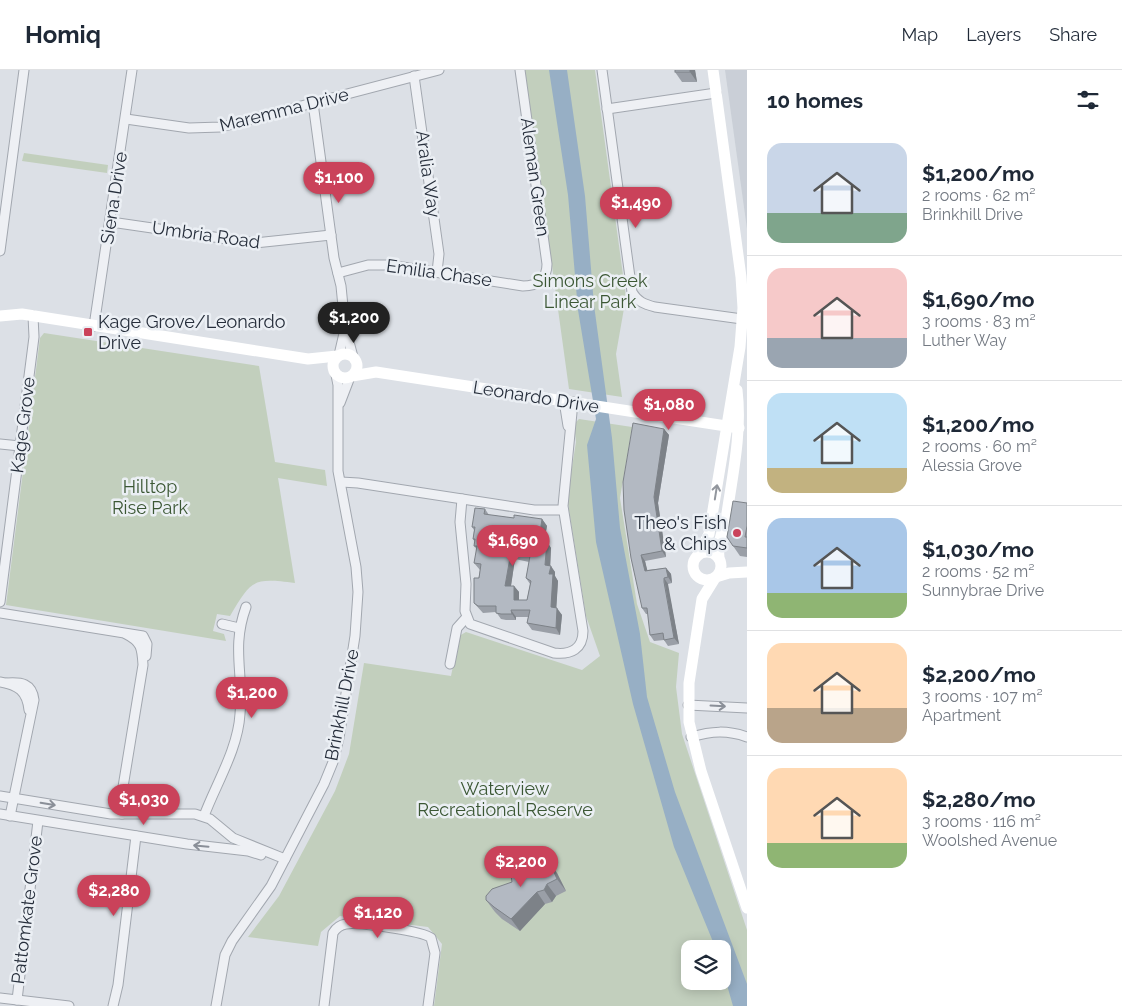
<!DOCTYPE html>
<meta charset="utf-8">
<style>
:root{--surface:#fff;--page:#f6f6f7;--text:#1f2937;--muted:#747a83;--line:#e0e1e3;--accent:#ca425a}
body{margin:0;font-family:Raleway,sans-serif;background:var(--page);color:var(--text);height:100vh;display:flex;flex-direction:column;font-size:19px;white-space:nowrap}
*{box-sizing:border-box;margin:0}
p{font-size:16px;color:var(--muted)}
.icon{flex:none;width:28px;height:28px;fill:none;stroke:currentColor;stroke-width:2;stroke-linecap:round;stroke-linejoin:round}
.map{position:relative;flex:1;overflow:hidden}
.drawer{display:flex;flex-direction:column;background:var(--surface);width:375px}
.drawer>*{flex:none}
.tools{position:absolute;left:681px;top:870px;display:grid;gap:10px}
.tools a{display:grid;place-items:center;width:50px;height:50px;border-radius:10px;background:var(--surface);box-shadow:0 2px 12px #0003;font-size:25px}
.price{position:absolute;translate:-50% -42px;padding:0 11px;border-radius:18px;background:var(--accent);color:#fff;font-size:16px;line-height:32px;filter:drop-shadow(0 1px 2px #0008)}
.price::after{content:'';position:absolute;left:50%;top:30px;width:15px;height:11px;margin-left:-8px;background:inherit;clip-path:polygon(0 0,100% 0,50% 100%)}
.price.active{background:#222;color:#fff}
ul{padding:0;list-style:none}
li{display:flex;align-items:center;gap:15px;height:125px;padding:0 20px}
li+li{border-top:1px solid var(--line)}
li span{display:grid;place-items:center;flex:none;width:140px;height:100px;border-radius:15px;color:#555}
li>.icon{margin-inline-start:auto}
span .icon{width:60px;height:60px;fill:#fffc;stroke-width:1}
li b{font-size:21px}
h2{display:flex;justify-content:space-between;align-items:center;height:60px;padding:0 20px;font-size:21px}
header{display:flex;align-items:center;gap:30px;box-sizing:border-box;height:70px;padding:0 25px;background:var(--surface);border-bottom:1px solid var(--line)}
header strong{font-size:24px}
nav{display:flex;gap:28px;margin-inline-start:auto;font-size:18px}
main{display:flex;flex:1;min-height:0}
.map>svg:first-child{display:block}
.built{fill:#cacfd7}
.green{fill:#c2cfbd;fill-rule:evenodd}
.water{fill:#97afc5}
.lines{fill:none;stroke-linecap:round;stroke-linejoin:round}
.street-casing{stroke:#a2a7af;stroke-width:11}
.street{stroke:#eef0f4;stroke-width:9}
.secondary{stroke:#fff;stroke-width:11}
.wall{fill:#9a9fa7;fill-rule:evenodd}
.shaded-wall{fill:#7d8288}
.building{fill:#b3b9c2;stroke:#7d8288;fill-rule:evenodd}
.oneway{stroke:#92969d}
.oneway2{stroke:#8a8f98}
.poi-dot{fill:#ca425a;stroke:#ebeff4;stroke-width:2}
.labels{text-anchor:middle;stroke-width:5;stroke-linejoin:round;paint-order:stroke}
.street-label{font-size:18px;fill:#262e3b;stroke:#ebeff4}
.park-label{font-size:18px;fill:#3b5734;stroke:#ebeff4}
.poi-label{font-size:18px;fill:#262e3b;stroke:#ebeff4;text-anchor:start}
</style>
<header>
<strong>Homiq</strong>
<nav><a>Map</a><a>Layers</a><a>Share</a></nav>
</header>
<main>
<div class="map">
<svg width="747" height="936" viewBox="0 0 747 936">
<rect width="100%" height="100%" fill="#dce0e6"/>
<path class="built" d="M725 0H747V159Z"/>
<g class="green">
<path d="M525 0H595L626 227 616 284 622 327 569 319Z"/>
<path d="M24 83 108 95 107 103 22 91Z"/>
<path d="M44 263 259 296 275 392 325 400 327 416 278 408 295 513C253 508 252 509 230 546L217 544 213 561 224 564 226 571 6 535 40 268Z"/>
<path d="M579 349 632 357 620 428 637 534 650 572 679 583 676 617 682 664 747 860V936H434L442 874 428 857 340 846 321 862 318 876 248 867 279 826 335 721 349 684 364 593 451 606 459 566 466 562 582 600 600 586 586 546 567 428 576 372 574 354ZM690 879H722V911H690Z"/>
</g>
<path class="water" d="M549 0H567L585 126 594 235 612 368 620 458 640 564 647 627 675 722 747 914V936H733L723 901 722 879H716L674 777 633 634 596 472 587 375 596 349 578 240 568 125Z"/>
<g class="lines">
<defs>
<g id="street">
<path d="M602 0 632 222C638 232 644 234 655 237L742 249"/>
<path d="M414 6 439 184 437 202"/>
<path d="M313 33 334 188 341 216 345 257 353 287"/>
<path d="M607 39 716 23"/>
<path d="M126 49 189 58 221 57 439 0"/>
<path d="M111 152 255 173 331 165"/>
<path d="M0 181 24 0"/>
<path d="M338 203 368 195H390L523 216C538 216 547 209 547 194L520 0"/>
<path d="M94 256 132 0"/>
<path d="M339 285 345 259"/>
<path d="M564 331 568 356"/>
<path d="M340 333 350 307"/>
<path d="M0 374 20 376"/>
<path d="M341 412 358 413 534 440H563"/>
<path d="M462 429 460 452 466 514 465 541 470 554 554 583C571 585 583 579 583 561L563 436 573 332"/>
<path d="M0 532 34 267 33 246"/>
<path d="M0 543 143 566 147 574 146 586"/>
<path d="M222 554 239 558"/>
<path d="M450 594 457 558 466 548"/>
<path d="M0 612C18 615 27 621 29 640"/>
<path d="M7 613C21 612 32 613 34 630L10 746"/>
<path d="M688 635 747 638"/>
<path d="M691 667C712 661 727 660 747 667"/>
<path d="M0 726 111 744H195L210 749 233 768 285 789"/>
<path d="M0 744 187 774 248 781 261 785"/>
<path d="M122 744V723L143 595C142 579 142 572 126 564"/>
<path d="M204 746C216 714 238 679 240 644 244 604 231 578 246 537"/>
<path d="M0 928 69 936"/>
<path d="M17 930 38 751"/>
<path d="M113 936 118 915 136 766"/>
<path d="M216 936 225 885 232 871 271 816 324 714 333 692 339 668 355 566 358 522 356 497 338 401V315L336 305"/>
<path d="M324 936 333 863C336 858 340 855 346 854 357 852 423 861 431 868L435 883 428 936"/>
</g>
</defs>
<use href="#street" class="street-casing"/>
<use href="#street" class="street"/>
<g class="secondary">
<path d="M0 246 22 244 308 289 337 286"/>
<circle cx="345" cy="296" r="12"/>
<path d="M352 306 376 302 739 358"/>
<circle cx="707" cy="496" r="14"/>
<path d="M698 485 709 464 740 277 743 238 741 207 713 0"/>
<path d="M719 488C717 469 724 461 727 443 733 403 742 361 737 320"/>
<path d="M716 507 729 503 747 502"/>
<path d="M715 508 702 529 689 613V652L701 701 747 838"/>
</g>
</g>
<g class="wall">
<path d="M695 0 697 12H682L675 2Z"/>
<path d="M664 359 669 365 658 433 666 487 645 491 647 500 666 498 671 504 672 513 668 514V518L679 574 668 576 664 570 654 571 650 565 648 544H646L642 538 624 440Z"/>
<path d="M747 433V487L740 486 727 467Z"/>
<path d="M485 439 489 445 514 448 542 449 547 456 544 471 551 478 550 496 555 502V506L558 511 556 538 562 545 560 565 532 560 527 553 528 547H516V550H506L501 549 496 542 483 543 474 533 480 500 474 493 477 479 474 476 475 472 473 469 474 460 472 457ZM515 489 529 492 526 508 530 514 527 530H519V522L514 516H511Z"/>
<path d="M522 795 526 800 557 803 566 821 556 826 552 832 545 834 520 861 502 849 495 842 486 830 512 812Z"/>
</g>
<g class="shaded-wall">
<path d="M690 0H695L697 12 690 2Z"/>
<path d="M664 359 669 365 658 433 666 487 662 481 654 427Z"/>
<path d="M542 449 547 456 543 477 539 470Z"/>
<path d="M547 471 551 478 550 501 551 496 555 502V506L558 511 556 544 551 537 549 504 545 495Z"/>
<path d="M511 482 515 489 510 522 505 516Z"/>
<path d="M641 485 645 491 649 507 645 501Z"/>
<path d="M666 498 671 504 672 513 668 507Z"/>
<path d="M664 508 668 514 679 574 674 568Z"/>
<path d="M514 516 519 522V537L514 530Z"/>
<path d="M557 538 562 545 560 565 556 558Z"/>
<path d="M511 540 516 547V550L512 544Z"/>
<path d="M549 791 557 803 566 821 557 809Z"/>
<path d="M547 814 556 826 552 832 544 820Z"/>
<path d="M537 822 545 834 520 861 511 849Z"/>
</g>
<g class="building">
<rect x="675" y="0" width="15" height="2"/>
<path d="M633 353 664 359 654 427 662 481 641 485 645 501 666 498 668 507 664 508V512L674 568 664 570 663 563 650 565 647 538H642L631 488 624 440 623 412Z"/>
<path d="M733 431 747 433V456L745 467H747V478L733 476 727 467Z"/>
<path d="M475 438 485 439 484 444 514 448V445L542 449 539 470 547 471 545 495 551 496 549 504H553L551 537 557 538 556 558 527 553 530 540H511L512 544H501L496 543V536H478L474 533V508H479L481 494 474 493 477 476H474L475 469H473L475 457H472ZM511 482 530 486 526 508 531 511 527 530H514V516H505Z"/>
<path d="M549 791 557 809 547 814 544 820 537 822 511 849 494 837 486 830V826L492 819 512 812 510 799 522 795 524 801 532 795 538 796Z"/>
</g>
<defs><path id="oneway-shaft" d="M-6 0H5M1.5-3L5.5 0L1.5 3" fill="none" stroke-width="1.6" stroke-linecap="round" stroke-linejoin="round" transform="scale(1.25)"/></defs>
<use class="oneway" href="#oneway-shaft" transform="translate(716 422) rotate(-81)"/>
<g class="oneway2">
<use href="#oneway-shaft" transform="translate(718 636) rotate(3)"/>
<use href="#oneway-shaft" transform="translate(48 734) rotate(9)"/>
<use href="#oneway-shaft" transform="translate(201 776) rotate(-175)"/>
</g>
<g class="poi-dot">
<rect x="83" y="257" width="10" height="10" rx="2.5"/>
<circle cx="737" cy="463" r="5"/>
</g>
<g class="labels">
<g class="street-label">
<text transform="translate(284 40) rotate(-14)" y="6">Maremma Drive</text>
<text transform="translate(428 104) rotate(82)" y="6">Aralia Way</text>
<text transform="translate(535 107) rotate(82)" y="6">Aleman Green</text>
<text transform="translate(114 128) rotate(-81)" y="6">Siena Drive</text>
<text transform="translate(206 165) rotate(8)" y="6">Umbria Road</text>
<text transform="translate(439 203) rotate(8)" y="6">Emilia Chase</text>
<text transform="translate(536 327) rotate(9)" y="6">Leonardo Drive</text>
<text transform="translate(23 355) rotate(-83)" y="6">Kage Grove</text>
<text transform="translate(342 635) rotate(-79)" y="6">Brinkhill Drive</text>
<text transform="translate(27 840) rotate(-83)" y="6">Pattomkate Grove</text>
</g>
<g class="park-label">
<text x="590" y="217">Simons Creek<tspan x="590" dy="21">Linear Park</tspan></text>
<text x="150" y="423">Hilltop<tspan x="150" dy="21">Rise Park</tspan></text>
<text x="505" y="725">Waterview<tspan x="505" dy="21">Recreational Reserve</tspan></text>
</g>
<g class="poi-label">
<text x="98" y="258">Kage Grove/Leonardo<tspan x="98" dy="21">Drive</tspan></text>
<text x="727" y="459" text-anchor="end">Theo's Fish<tspan x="727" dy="21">&amp; Chips</tspan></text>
</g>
</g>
</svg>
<div class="tools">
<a><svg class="icon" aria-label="layers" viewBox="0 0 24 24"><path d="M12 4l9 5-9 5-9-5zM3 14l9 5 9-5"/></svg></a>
</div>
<b class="price" style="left:339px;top:134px">$1,100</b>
<b class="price" style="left:636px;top:159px">$1,490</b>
<b class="price active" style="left:354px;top:274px">$1,200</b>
<b class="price" style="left:669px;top:361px">$1,080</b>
<b class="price" style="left:513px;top:497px">$1,690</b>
<b class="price" style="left:252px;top:649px">$1,200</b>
<b class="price" style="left:144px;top:756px">$1,030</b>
<b class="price" style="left:521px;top:818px">$2,200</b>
<b class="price" style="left:114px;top:847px">$2,280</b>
<b class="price" style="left:378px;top:869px">$1,120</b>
</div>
<section class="drawer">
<h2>10 homes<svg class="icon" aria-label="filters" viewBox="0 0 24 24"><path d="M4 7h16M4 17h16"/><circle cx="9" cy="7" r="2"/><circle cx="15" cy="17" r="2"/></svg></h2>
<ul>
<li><span style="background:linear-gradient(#c9d6e8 70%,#7fa58c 0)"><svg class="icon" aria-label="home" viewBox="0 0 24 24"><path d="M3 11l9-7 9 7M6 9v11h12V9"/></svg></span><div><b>$1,200/mo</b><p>2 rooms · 62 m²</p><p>Brinkhill Drive</p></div></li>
<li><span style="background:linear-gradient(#f6c9c9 70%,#9aa5b1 0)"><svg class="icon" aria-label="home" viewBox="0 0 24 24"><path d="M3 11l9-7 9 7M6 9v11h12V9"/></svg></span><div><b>$1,690/mo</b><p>3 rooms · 83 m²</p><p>Luther Way</p></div></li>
<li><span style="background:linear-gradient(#bfe0f5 75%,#c2b280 0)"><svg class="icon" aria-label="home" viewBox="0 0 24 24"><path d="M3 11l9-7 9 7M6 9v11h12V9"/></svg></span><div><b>$1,200/mo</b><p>2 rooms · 60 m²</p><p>Alessia Grove</p></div></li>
<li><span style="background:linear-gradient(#a9c7e8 75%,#8fb573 0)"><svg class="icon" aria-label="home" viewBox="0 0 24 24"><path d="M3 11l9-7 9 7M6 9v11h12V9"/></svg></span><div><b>$1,030/mo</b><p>2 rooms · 52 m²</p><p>Sunnybrae Drive</p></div></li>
<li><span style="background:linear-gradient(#ffd9b3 65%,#b9a48a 0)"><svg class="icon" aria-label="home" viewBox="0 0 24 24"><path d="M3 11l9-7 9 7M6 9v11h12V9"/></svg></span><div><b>$2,200/mo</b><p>3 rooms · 107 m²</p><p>Apartment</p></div></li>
<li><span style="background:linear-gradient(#ffd9b3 75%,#8fb573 0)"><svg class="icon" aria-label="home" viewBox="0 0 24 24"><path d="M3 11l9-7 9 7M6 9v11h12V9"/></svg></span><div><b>$2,280/mo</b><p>3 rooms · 116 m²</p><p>Woolshed Avenue</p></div></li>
</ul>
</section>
</main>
